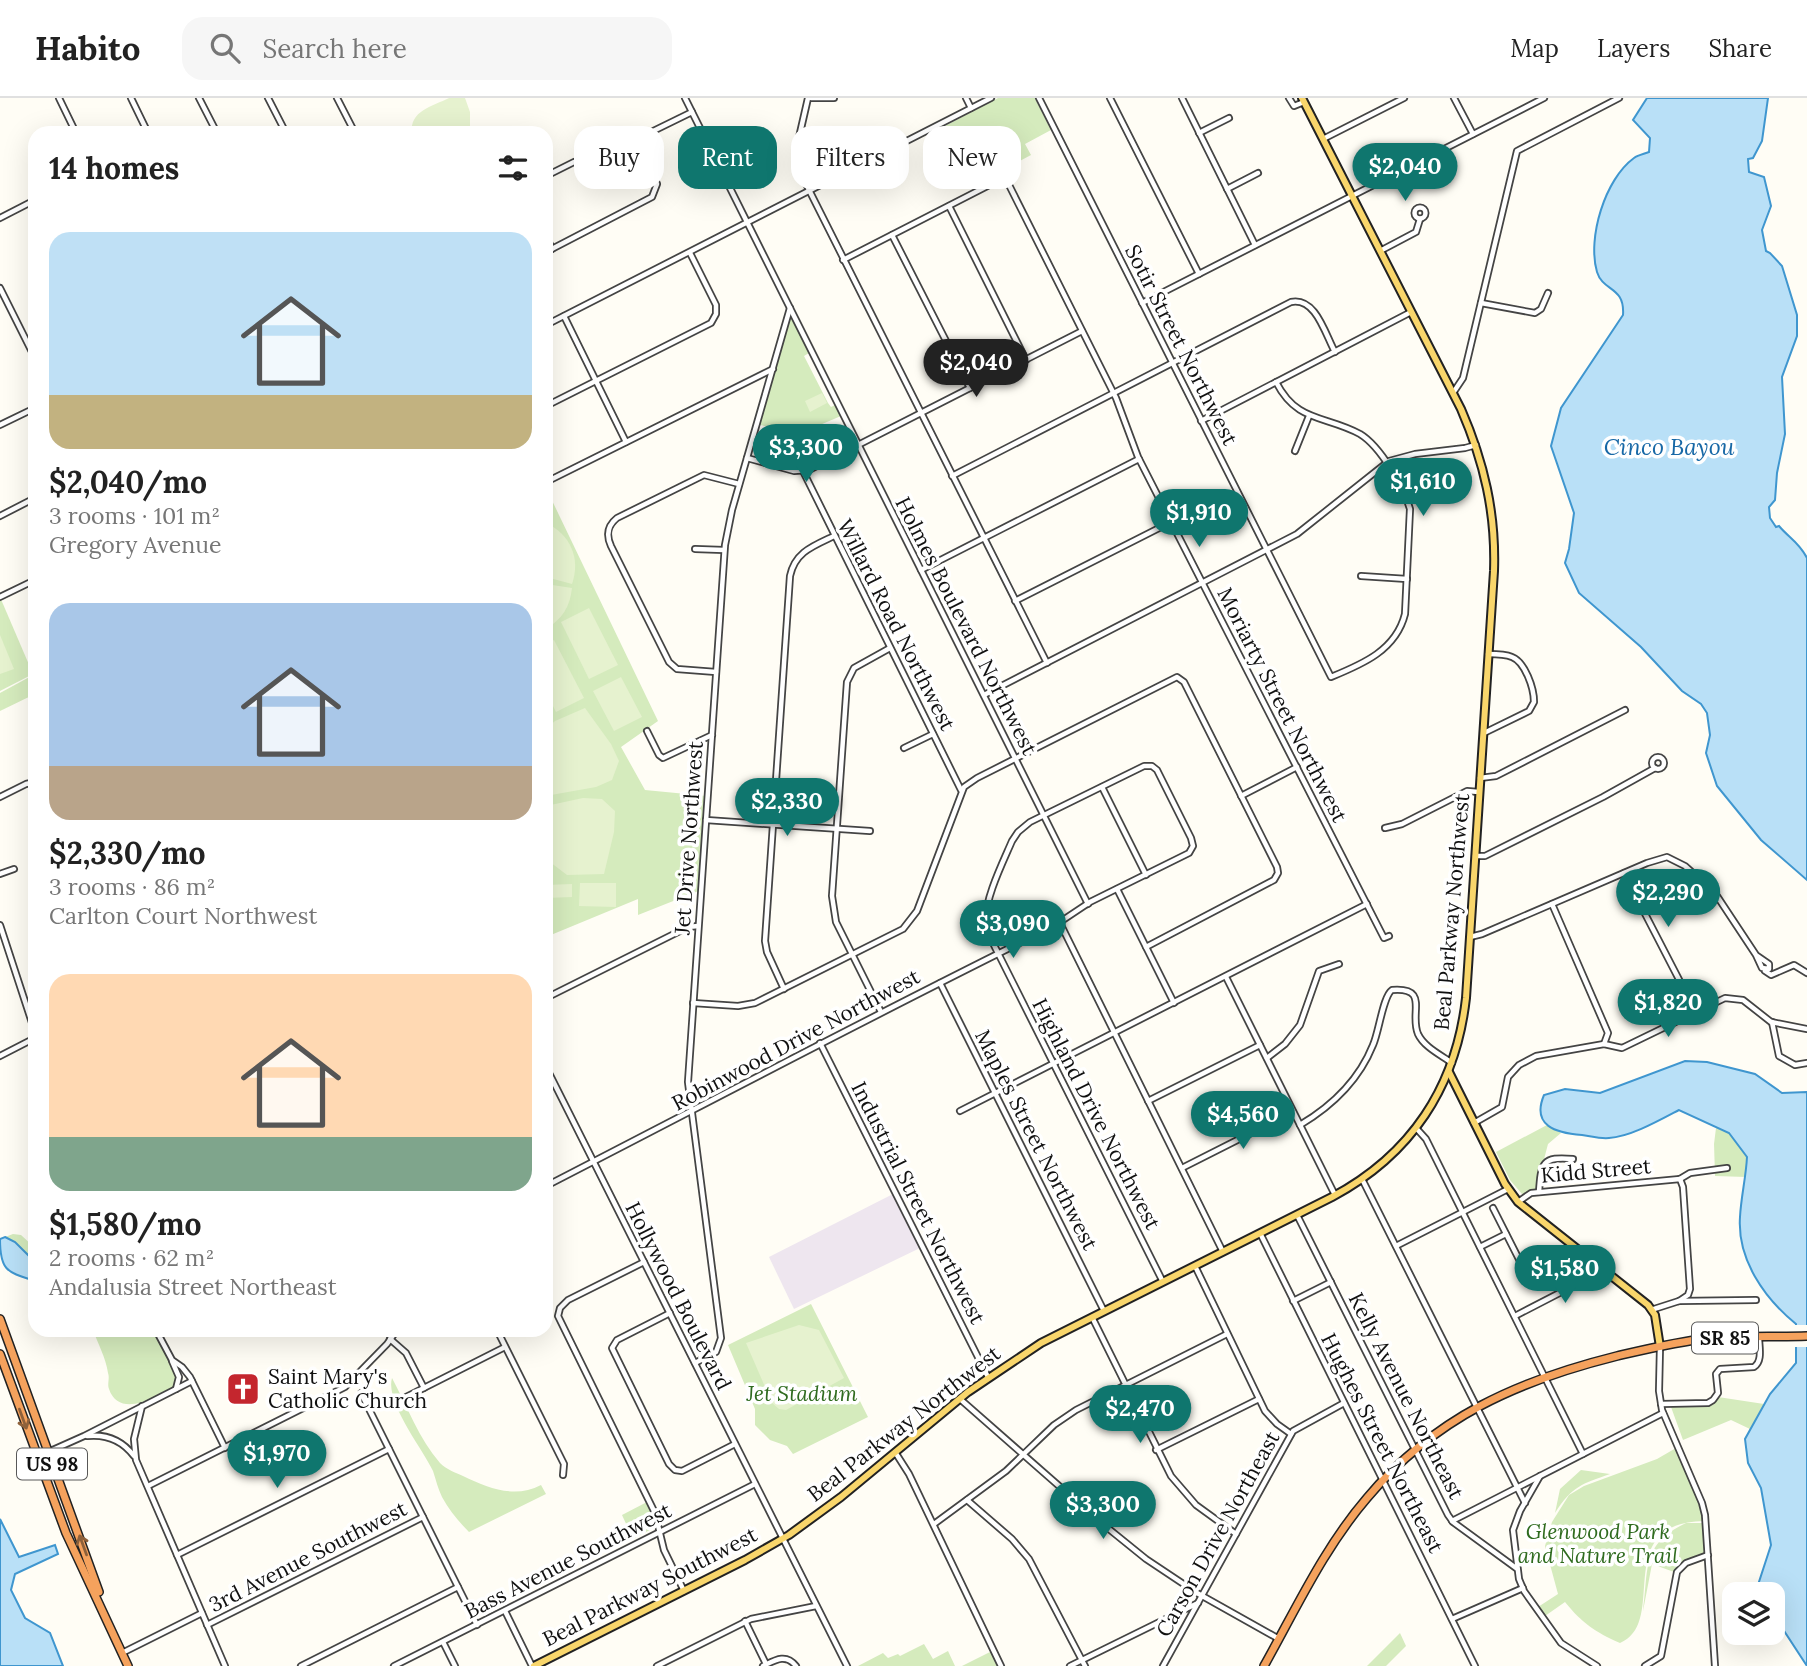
<!DOCTYPE html>
<meta charset="utf-8">
<style>
:root{--surface:#fff;--page:#f6f6f6;--text:#222;--muted:#767676;--line:#e0e0e0;--accent:#0f766e}
body{margin:0;font-family:Lora,serif;background:var(--page);color:var(--text);height:100vh;display:flex;flex-direction:column;font-size:26px;white-space:nowrap}
*{box-sizing:border-box;margin:0}
p{font-size:23px;color:var(--muted)}
.icon{flex:none;width:38px;height:38px;fill:none;stroke:currentColor;stroke-width:2;stroke-linecap:round;stroke-linejoin:round}
.map{position:relative;flex:1;overflow:hidden}
.side{position:absolute;left:28px;top:28px;width:525px;height:1211px;display:flex;flex-direction:column;background:var(--surface);border-radius:21px;box-shadow:0 7px 28px #0002}
.side>*{flex:none}
.banner{position:absolute;left:574px;top:28px;width:665px;height:63px;display:flex;gap:14px}
.fabs{position:absolute;left:1722px;top:1484px;display:grid;gap:14px}
.fabs a{display:grid;place-items:center;width:63px;height:63px;border-radius:14px;background:var(--surface);box-shadow:0 7px 28px #0002;font-size:35px}
.price{position:absolute;translate:-50% -60px;padding:0 16px;border-radius:24px;background:var(--accent);color:#fff;font-size:23px;line-height:46px;filter:drop-shadow(0 2px 4px #0008)}
.price::after{content:'';position:absolute;left:50%;top:42px;width:21px;height:16px;margin-left:-10px;background:inherit;clip-path:polygon(0 0,100% 0,50% 100%)}
.price.selected{background:#222;color:#fff}
ul{padding:0;list-style:none}
li{display:grid;align-content:center;gap:14px;height:371px;padding:0 21px}
li span{display:grid;place-items:center;height:217px;border-radius:21px;color:#555}
li>.icon{margin-inline-start:auto}
span .icon{width:126px;height:126px;fill:#fffc;stroke-width:1}
li b{font-size:30px}
h2{display:flex;justify-content:space-between;align-items:center;height:84px;padding:0 21px;font-size:30px}
.tag{padding:0 24px;border-radius:21px;background:var(--surface);box-shadow:0 7px 28px #0002;font-size:24px;line-height:63px}
.tag.selected{background:var(--accent);color:#fff}
header{display:flex;align-items:center;gap:42px;box-sizing:border-box;height:98px;padding:0 35px;background:var(--surface);border-bottom:2px solid var(--line)}
header strong{font-size:33px}
nav{display:flex;gap:38px;margin-inline-start:auto;font-size:24px}
.search{width:490px;height:63px;background:var(--page);display:flex;align-items:center;gap:18px;box-sizing:border-box;padding:0 24px;border-radius:21px;color:var(--muted);font-size:26px}
.map>svg:first-child{display:block}
.industrial{fill:#eee6ef}
.green{fill:#d5ebbd}
.pitch{fill:#e6f2cf}
.water{fill:#b9e0f7;stroke:#3f96cf;stroke-width:2}
.pier{fill:#fffdf5}
.lines{fill:none;stroke-linecap:round;stroke-linejoin:round}
.minor-casing{stroke:#444;stroke-width:8}
.major-casing{stroke:#222;stroke-width:10}
.highway-casing{stroke:#222;stroke-width:10}
.minor{stroke:#fff;stroke-width:4.5}
.major{stroke:#f9d66b;stroke-width:6}
.highway{stroke:#f5a25d;stroke-width:7}
.oneway{stroke:#8e613b}
.labels{text-anchor:middle;stroke-width:7;stroke-linejoin:round;paint-order:stroke}
.shield{fill:#fff;stroke:#585858;stroke-width:2}
.shield-label{font-size:19px;font-weight:bold;fill:#111}
.street-label{font-size:21px;fill:#111;stroke:#fff}
.poi-label{font-size:21px;fill:#111;stroke:#fff;text-anchor:start}
.park-label{font-size:21px;font-style:italic;fill:#2f6b1f;stroke:#fff}
.water-label{font-size:23px;font-style:italic;fill:#1768a6;stroke:#fff}
</style>
<header>
<strong>Habito</strong>
<div class="search"><svg class="icon" aria-label="search" viewBox="0 0 24 24"><circle cx="10" cy="10" r="6"/><path d="M15 15l6 6"/></svg>Search here</div>
<nav><a>Map</a><a>Layers</a><a>Share</a></nav>
</header>
<div class="map">
<svg width="1807" height="1568" viewBox="0 0 1807 1568">
<rect width="100%" height="100%" fill="#fffdf5"/>
<path class="industrial" d="M893 1096 920 1150 794 1211 769 1159Z"/>
<g class="green">
<path d="M998 0H1035L1051 32 1025 46 1031 57 975 87 945 28Z"/>
<path d="M791 218 809 255 804 258 828 305 831 309 835 307 841 318 801 335 760 327Z"/>
<path d="M546 390 658 623 621 649 645 692 707 698 701 792 638 817V801L546 839Z"/>
<path d="M0 499 33 576 0 593Z"/>
<path d="M35 576V596L0 613V595Z"/>
<path d="M1547 1027 1561 1035 1548 1046 1536 1092 1522 1096 1510 1082 1496 1054Z"/>
<path d="M1716 1030 1729 1035 1747 1059 1746 1079 1715 1078 1714 1046Z"/>
<path d="M13 1136 21 1137 35 1150V1173L29 1170 30 1159 15 1144 5 1139Z"/>
<path d="M811 1206 868 1319 793 1356 787 1348 770 1342 755 1327V1311L728 1247Z"/>
<path d="M93 1232H154L175 1273 177 1280 173 1289C157 1299 119 1321 109 1291 107 1286 110 1280 108 1275 106 1260 98 1246 93 1232Z"/>
<path d="M392 1280C407 1308 419 1341 440 1365 446 1371 456 1375 463 1378 488 1390 515 1401 541 1387L546 1396 469 1434C459 1424 449 1412 442 1399 438 1391 436 1382 433 1373 422 1350 385 1304 392 1280Z"/>
<path d="M1718 1299 1764 1306 1750 1331 1731 1322 1683 1342 1671 1309 1708 1305Z"/>
<path d="M1676 1350 1696 1396 1704 1423C1609 1425 1670 1524 1620 1545 1595 1534 1582 1525 1565 1504L1545 1518 1538 1509 1558 1496 1545 1448 1552 1424 1569 1397 1584 1388 1657 1361Z"/>
<path d="M1581 1372 1610 1376C1582 1386 1572 1388 1555 1415L1560 1391Z"/>
<path d="M647 1404 657 1428 633 1441 622 1417Z"/>
<path d="M1686 1425H1703L1705 1455 1682 1465 1674 1474 1652 1466 1643 1513C1649 1469 1641 1447 1686 1425Z"/>
<path d="M1400 1535 1406 1548 1386 1568H1367Z"/>
<path d="M924 1546 933 1561 948 1553 955 1568H858L883 1555 888 1560 898 1556 900 1558Z"/>
<path d="M992 1553 999 1568H962Z"/>
</g>
<g class="pitch">
<path d="M449 0H465L470 14V35H412C409 13 433 8 449 0Z"/>
<path d="M822 295 827 305 810 314 805 303Z"/>
<path d="M546 425C570 436 581 460 572 486L546 479Z"/>
<path d="M546 486 572 490C570 509 562 521 546 531Z"/>
<path d="M589 510 618 567 589 581 561 524Z"/>
<path d="M0 537 14 571 0 576Z"/>
<path d="M554 542 584 600 556 614 546 594V546Z"/>
<path d="M621 579 642 619 614 633 593 593Z"/>
<path d="M585 610 611 646 619 663 612 682 596 689 551 697 546 685V631L555 623Z"/>
<path d="M583 700 602 701 615 713 614 734 604 776 567 777 546 761V708Z"/>
<path d="M580 785H616V809L579 808Z"/>
<path d="M572 786V799L546 800V787Z"/>
<path d="M799 1227 819 1232 844 1280 786 1312 779 1311 772 1305 746 1245Z"/>
</g>
<g class="water">
<path d="M1647 0H1768L1762 43 1753 60 1748 61 1749 74 1764 79 1771 108 1762 132 1766 153 1770 155 1782 168 1797 217V238L1782 279 1785 336 1777 375 1775 402 1769 409 1770 420 1776 429 1779 428C1789 440 1799 444 1807 460V782L1761 742 1717 688 1706 655 1710 637 1707 615 1701 606 1682 593 1641 549 1579 495 1565 465 1569 451 1574 415 1551 348 1561 310 1623 217C1625 188 1603 194 1597 174 1587 140 1605 81 1634 60 1638 57 1644 56 1649 54L1650 40 1633 22Z"/>
<path d="M1685 963 1707 964 1755 976 1782 995 1807 994V1568L1773 1516V1496H1760L1757 1490 1771 1447 1761 1390 1748 1365 1745 1341 1770 1296 1796 1265V1226C1764 1200 1737 1161 1740 1119 1741 1099 1746 1079 1747 1059L1729 1035 1679 1012C1660 1022 1630 1039 1609 1040 1600 1041 1590 1038 1582 1037 1556 1035 1531 1028 1544 997L1565 991 1600 995Z"/>
<path d="M5 1139 15 1144 30 1159 29 1170 35 1173V1183C7 1174 0 1173 0 1141Z"/>
<path d="M0 1421 19 1459 55 1447 58 1456 15 1476 11 1492 25 1520 50 1535 63 1568H0Z"/>
</g>
<rect class="pier" x="1792" y="1227" width="15" height="22"/>
<g class="lines">
<defs>
<g id="minor">
<path d="M59 0 76 35"/>
<path d="M131 0 148 35"/>
<path d="M199 0 217 35"/>
<path d="M268 0 286 35"/>
<path d="M337 0 355 35"/>
<path d="M685 0 1088 806"/>
<path d="M808 0 797 48 802 78 1047 565"/>
<path d="M811 0H834"/>
<path d="M966 0 971 10"/>
<path d="M1039 0 1331 579C1363 566 1396 552 1405 516L1410 411C1404 389 1380 348 1360 336 1325 317 1297 325 1276 284"/>
<path d="M1110 0 1199 176"/>
<path d="M1182 0 1255 147"/>
<path d="M1289 0 1294 8 1304 4"/>
<path d="M1454 0 1473 36"/>
<path d="M1199 35 1229 20"/>
<path d="M1323 41 1404 0"/>
<path d="M546 78 574 64"/>
<path d="M1227 91 1258 75"/>
<path d="M949 108 1026 262"/>
<circle cx="1420" cy="115" r="5.5"/>
<path d="M0 120 35 102"/>
<path d="M892 137 970 290"/>
<path d="M546 138 552 151"/>
<path d="M1380 153 1416 134 1420 121"/>
<path d="M546 154 652 99 657 86 638 44 643 38 692 14"/>
<path d="M843 162 1005 79 1116 300 1138 359 1384 840 1389 838"/>
<path d="M0 190 35 260"/>
<path d="M1142 205 1544 0"/>
<path d="M1481 205 1535 215 1541 211 1548 195"/>
<path d="M564 218 626 344"/>
<path d="M546 227 991 0"/>
<path d="M1453 295 1463 280 1517 53 1619 0"/>
<path d="M546 308 711 225 716 216V207L690 155"/>
<path d="M1201 323 1411 214"/>
<path d="M0 327 35 310"/>
<path d="M1295 353 1309 318"/>
<path d="M747 360 794 373 809 372 1082 233"/>
<path d="M803 373 961 692"/>
<path d="M952 378 1291 204C1316 199 1325 236 1335 254"/>
<path d="M546 384 773 271"/>
<path d="M0 418 35 400"/>
<path d="M695 451 724 452"/>
<path d="M921 472 1139 361"/>
<path d="M1361 478 1407 481"/>
<path d="M0 499 35 482"/>
<path d="M1015 503 1171 424"/>
<path d="M716 574 677 571 669 564 611 448C606 437 607 428 617 420L704 377 739 386"/>
<path d="M984 597 1297 436 1389 363 1415 356 1465 350 1476 347"/>
<path d="M647 633 659 657 663 660 712 637"/>
<path d="M1484 635 1529 613 1534 604C1534 590 1525 564 1512 559 1505 556 1496 556 1488 556"/>
<path d="M904 650 933 636"/>
<circle cx="1658" cy="665" r="6"/>
<path d="M1480 680 1496 678 1625 612"/>
<path d="M1102 689 1146 777"/>
<path d="M1241 698 1297 669"/>
<path d="M0 699 26 686 35 684"/>
<path d="M706 722 870 733"/>
<path d="M1385 730 1402 726 1467 693 1479 694"/>
<path d="M1475 758H1485L1603 699 1655 670"/>
<path d="M1624 775 1688 899"/>
<path d="M0 776 14 771"/>
<path d="M1117 791 1174 905"/>
<path d="M1552 806 1608 935 1604 946"/>
<path d="M1060 825 1223 1154"/>
<path d="M0 827 35 934"/>
<path d="M1470 839 1482 836 1647 765 1667 759 1685 768 1715 795 1756 857 1769 866V871L1762 870 1756 857"/>
<path d="M1765 873 1771 877 1794 867 1807 875"/>
<path d="M1226 879 1335 1097"/>
<path d="M940 885 1104 1213"/>
<path d="M784 891 767 854 765 843 790 478C795 454 813 448 834 438"/>
<path d="M546 900 688 829 698 828"/>
<path d="M693 905 738 908 755 905 903 831 917 813 964 689 977 680 1177 579 1184 584 1277 769 1278 775 1274 782 1146 849"/>
<path d="M881 914 836 824 832 798 847 584 854 570 890 550"/>
<path d="M1772 924 1779 958 1795 967 1807 965"/>
<path d="M820 945 988 1279"/>
<path d="M0 958 35 940"/>
<path d="M1267 960 1285 946 1300 927 1319 873 1339 866"/>
<path d="M546 969 847 1568"/>
<path d="M1148 1003 1260 947"/>
<path d="M960 1013 1367 806"/>
<path d="M1474 1025 1502 1009 1508 979 1519 967 1536 958 1604 946 1622 950 1725 900 1743 902 1771 924 1807 931"/>
<path d="M1300 1027C1332 1008 1359 982 1373 947 1379 934 1383 898 1392 892 1430 889 1409 915 1418 936 1424 949 1441 957 1452 965"/>
<path d="M1416 1030 1426 1041 1583 1356"/>
<path d="M1182 1070 1293 1014"/>
<path d="M1362 1081 1525 1405"/>
<path d="M1680 1081 1690 1075 1727 1070"/>
<path d="M546 1088C715 1001 883 912 1054 828L1090 804 1189 755 1193 748 1191 740 1157 672 1152 668H1144L1030 724 1018 734 1012 743C1003 764 984 802 986 824 987 835 993 845 998 855L1163 1184"/>
<path d="M1539 1094C1541 1065 1542 1058 1573 1061"/>
<path d="M1518 1104 1531 1095 1680 1081"/>
<path d="M1493 1110 1530 1183"/>
<path d="M1297 1117 1448 1417 1453 1424 1516 1470"/>
<path d="M1260 1135 1475 1568"/>
<path d="M1396 1148 1508 1091"/>
<path d="M1480 1149 1506 1136"/>
<path d="M644 1164 568 1202 560 1210 558 1218 655 1415 664 1452 684 1493"/>
<path d="M1195 1168 1265 1313 1277 1326 1291 1336"/>
<path d="M1293 1203 1331 1184"/>
<path d="M1679 1203 1688 1197 1690 1191 1683 1089 1680 1081"/>
<path d="M1651 1212 1679 1203 1756 1202"/>
<path d="M670 1215 617 1242 612 1250 669 1366 675 1372 682 1373 735 1346"/>
<path d="M1515 1218 1604 1172"/>
<path d="M1092 1219 1171 1378 1196 1407 1236 1436"/>
<path d="M156 1232 172 1262 182 1269 190 1279 225 1350"/>
<path d="M497 1232 564 1366 563 1377"/>
<path d="M390 1241 406 1255 424 1290"/>
<path d="M1660 1249 1659 1293 1662 1312 1702 1405 1705 1417 1715 1568"/>
<path d="M172 1263 179 1279 176 1291"/>
<path d="M695 1265 716 1254 721 1240 688 984 725 447 732 412 790 210"/>
<path d="M361 1295 477 1527"/>
<path d="M406 1299 505 1249"/>
<path d="M960 1301 1099 1423 1146 1461 1197 1495 1279 1541"/>
<path d="M1661 1306 1708 1305 1713 1302 1718 1295 1716 1276 1720 1271 1754 1269C1763 1263 1759 1249 1759 1239"/>
<path d="M142 1308 134 1341 136 1362 225 1568"/>
<path d="M87 1338C106 1336 122 1342 134 1358"/>
<path d="M1156 1352 1259 1301"/>
<path d="M895 1354 909 1376 1001 1568"/>
<path d="M37 1359 84 1338 192 1283"/>
<path d="M1540 1378 1520 1413 1513 1432 1519 1481 1524 1493 1561 1545 1597 1568"/>
<path d="M148 1388 345 1289 387 1246 397 1232"/>
<path d="M967 1402 1012 1441 1029 1461 1085 1568"/>
<path d="M1452 1423 1663 1315"/>
<path d="M934 1426 1006 1373 1054 1327 1076 1312 1227 1236"/>
<path d="M177 1457 389 1351"/>
<path d="M505 1513 532 1568"/>
<path d="M1452 1521 1523 1490"/>
<path d="M745 1523 766 1566"/>
<path d="M207 1527 423 1419"/>
<path d="M443 1544 455 1568"/>
<path d="M122 1555 202 1515"/>
<path d="M301 1568 458 1489"/>
<path d="M394 1568 755 1386"/>
<path d="M657 1568 751 1521 816 1508"/>
<path d="M763 1568C775 1562 786 1555 796 1568"/>
<path d="M1070 1568 1198 1505"/>
<path d="M1163 1568 1293 1333 1344 1305"/>
<path d="M1645 1568 1661 1558 1677 1474 1686 1465 1708 1457"/>
</g>
<g id="major">
<path d="M1449 974 1505 1086 1518 1104 1648 1207 1655 1217 1660 1249"/>
<path d="M534 1568 745 1462 789 1437 841 1399 968 1294 1041 1245 1332 1099C1411 1057 1456 989 1466 900L1494 473C1496 415 1484 364 1461 311L1302 0"/>
</g>
<g id="highway">
<path d="M0 1221 99 1494"/>
<path d="M0 1256 66 1435 128 1568"/>
<path d="M1264 1568C1296 1511 1324 1450 1367 1400 1435 1319 1517 1283 1617 1258 1647 1251 1680 1243 1711 1240 1743 1238 1775 1239 1807 1238"/>
</g>
</defs>
<use href="#minor" class="minor-casing"/>
<use href="#major" class="major-casing"/>
<use href="#highway" class="highway-casing"/>
<use href="#minor" class="minor"/>
<use href="#major" class="major"/>
<use href="#highway" class="highway"/>
</g>
<defs><path id="oneway-shaft" d="M-6 0H5M1.5-3L5.5 0L1.5 3" fill="none" stroke-width="1.6" stroke-linecap="round" stroke-linejoin="round" transform="scale(1.75)"/></defs>
<g class="oneway">
<use href="#oneway-shaft" transform="translate(23 1321) rotate(70)"/>
<use href="#oneway-shaft" transform="translate(83 1447) rotate(-110)"/>
</g>
<defs>
<symbol id="church-square" viewBox="-11 -11 22 22"><rect x="-9" y="-9" width="18" height="18" rx="4" fill="#c4262e" stroke="#fff"/><path d="M-1.2-6h2.4v3.5h3.3v2.4h-3.3V6h-2.4V-.1h-3.3v-2.4h3.3Z" fill="#fff"/></symbol>
</defs>
<g fill-rule="evenodd">
<use href="#church-square" x="224" y="1272" width="38" height="38"/>
</g>
<g class="labels">
<g class="shield">
<rect x="1692" y="1224.5" width="66" height="31" rx="5"/>
<rect x="17" y="1350.5" width="70" height="31" rx="5"/>
</g>
<g class="shield-label">
<text x="1725" y="1247">SR 85</text>
<text x="52" y="1373">US 98</text>
</g>
<g class="street-label">
<text transform="translate(1181 247) rotate(63)" y="7">Sotir Street Northwest</text>
<text transform="translate(896 527) rotate(63)" y="7">Willard Road Northwest</text>
<text transform="translate(966 528) rotate(63)" y="7">Holmes Boulevard Northwest</text>
<text transform="translate(1282 607) rotate(63)" y="7">Moriarty Street Northwest</text>
<text transform="translate(689 740) rotate(-86)" y="7">Jet Drive Northwest</text>
<text transform="translate(1452 814) rotate(-85)" y="7">Beal Parkway Northwest</text>
<text transform="translate(796 942) rotate(-28)" y="7">Robinwood Drive Northwest</text>
<text transform="translate(1096 1016) rotate(63)" y="7">Highland Drive Northwest</text>
<text transform="translate(1036 1042) rotate(63)" y="7">Maples Street Northwest</text>
<text transform="translate(1596 1073) rotate(-5)" y="7">Kidd Street</text>
<text transform="translate(918 1105) rotate(63)" y="7">Industrial Street Northwest</text>
<text transform="translate(678 1198) rotate(63)" y="7">Hollywood Boulevard</text>
<text transform="translate(1406 1298) rotate(63)" y="7">Kelly Avenue Northeast</text>
<text transform="translate(904 1326) rotate(-38)" y="7">Beal Parkway Northwest</text>
<text transform="translate(1382 1345) rotate(63)" y="7">Hughes Street Northeast</text>
<text transform="translate(1218 1436) rotate(-61)" y="7">Carson Drive Northeast</text>
<text transform="translate(308 1459) rotate(-27)" y="7">3rd Avenue Southwest</text>
<text transform="translate(568 1463) rotate(-27)" y="7">Bass Avenue Southwest</text>
<text transform="translate(650 1489) rotate(-27)" y="7">Beal Parkway Southwest</text>
</g>
<g class="poi-label">
<text x="268" y="1286">Saint Mary's<tspan x="268" dy="24">Catholic Church</tspan></text>
</g>
<g class="park-label">
<text x="802" y="1303">Jet Stadium</text>
<text x="1598" y="1441">Glenwood Park<tspan x="1598" dy="24">and Nature Trail</tspan></text>
</g>
<g class="water-label">
<text x="1669" y="357">Cinco Bayou</text>
</g>
</g>
</svg>
<div class="fabs">
<a><svg class="icon" aria-label="layers" viewBox="0 0 24 24"><path d="M12 4l9 5-9 5-9-5zM3 14l9 5 9-5"/></svg></a>
</div>
<b class="price" style="left:1405px;top:105px">$2,040</b>
<b class="price selected" style="left:976px;top:301px">$2,040</b>
<b class="price" style="left:806px;top:386px">$3,300</b>
<b class="price" style="left:1423px;top:420px">$1,610</b>
<b class="price" style="left:1199px;top:451px">$1,910</b>
<b class="price" style="left:787px;top:740px">$2,330</b>
<b class="price" style="left:1668px;top:831px">$2,290</b>
<b class="price" style="left:1013px;top:862px">$3,090</b>
<b class="price" style="left:1668px;top:941px">$1,820</b>
<b class="price" style="left:1243px;top:1053px">$4,560</b>
<b class="price" style="left:1565px;top:1207px">$1,580</b>
<b class="price" style="left:1140px;top:1347px">$2,470</b>
<b class="price" style="left:277px;top:1392px">$1,970</b>
<b class="price" style="left:1103px;top:1443px">$3,300</b>
<div class="banner">
<a class="tag">Buy</a>
<a class="tag selected">Rent</a>
<a class="tag">Filters</a>
<a class="tag">New</a>
</div>
<section class="side">
<h2>14 homes<svg class="icon" aria-label="filters" viewBox="0 0 24 24"><path d="M4 7h16M4 17h16"/><circle cx="9" cy="7" r="2"/><circle cx="15" cy="17" r="2"/></svg></h2>
<ul>
<li><span style="background:linear-gradient(#bfe0f5 75%,#c2b280 0)"><svg class="icon" aria-label="home" viewBox="0 0 24 24"><path d="M3 11l9-7 9 7M6 9v11h12V9"/></svg></span><div><b>$2,040/mo</b><p>3 rooms · 101 m²</p><p>Gregory Avenue</p></div></li>
<li><span style="background:linear-gradient(#a9c7e8 75%,#b9a48a 0)"><svg class="icon" aria-label="home" viewBox="0 0 24 24"><path d="M3 11l9-7 9 7M6 9v11h12V9"/></svg></span><div><b>$2,330/mo</b><p>3 rooms · 86 m²</p><p>Carlton Court Northwest</p></div></li>
<li><span style="background:linear-gradient(#ffd9b3 75%,#7fa58c 0)"><svg class="icon" aria-label="home" viewBox="0 0 24 24"><path d="M3 11l9-7 9 7M6 9v11h12V9"/></svg></span><div><b>$1,580/mo</b><p>2 rooms · 62 m²</p><p>Andalusia Street Northeast</p></div></li>
</ul>
</section>
</div>
